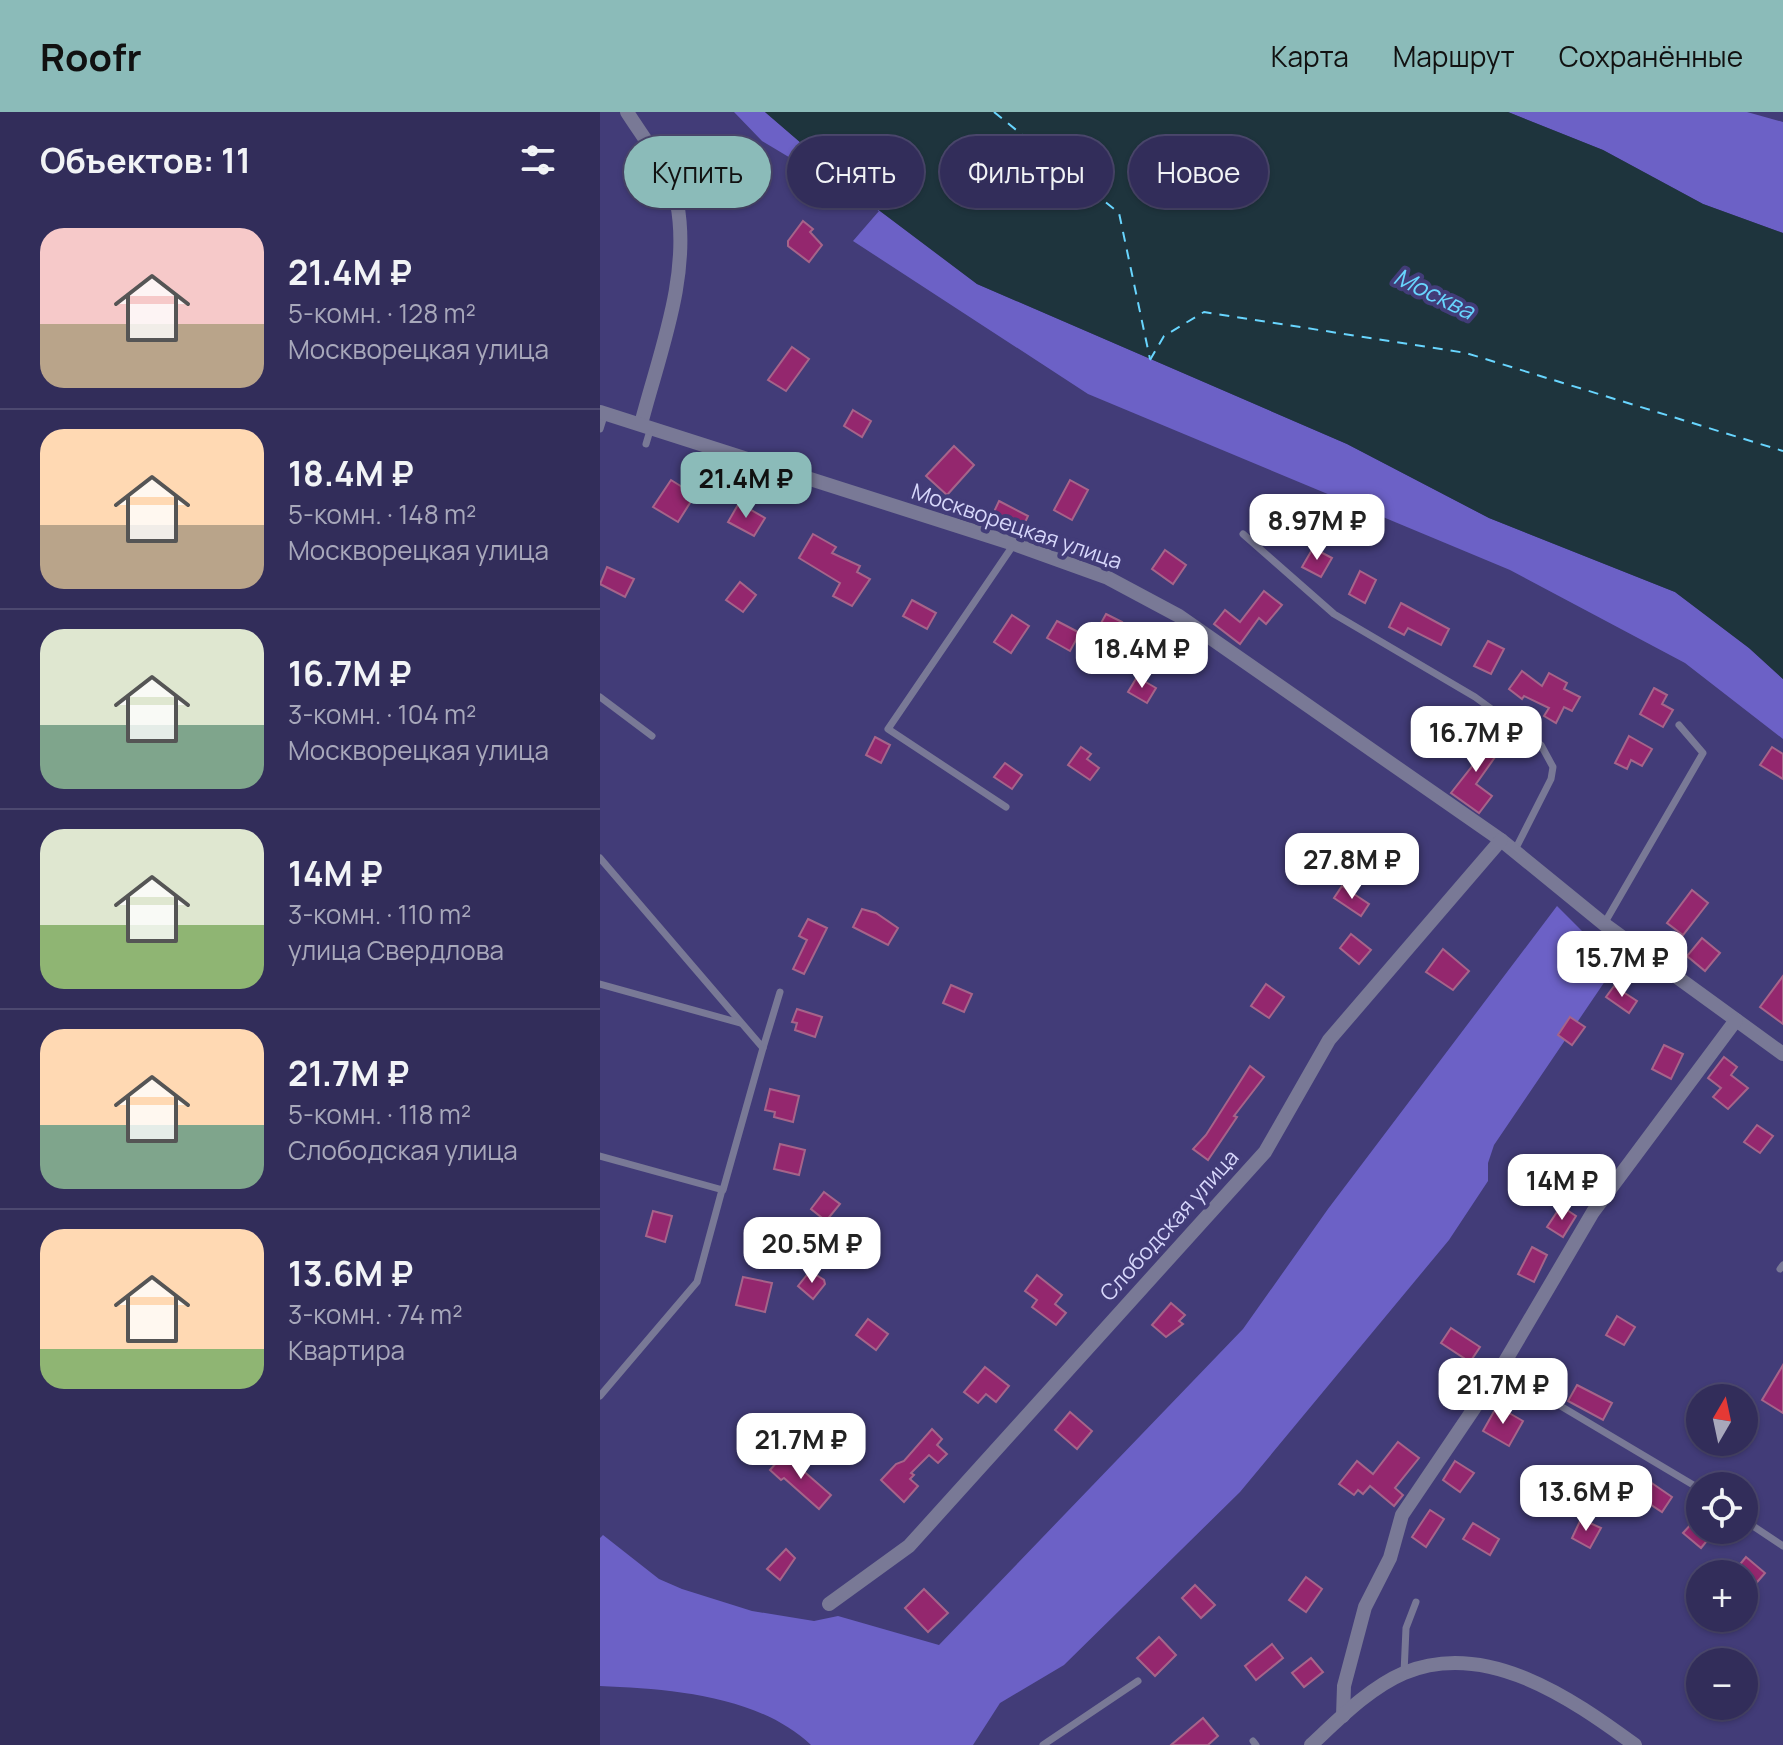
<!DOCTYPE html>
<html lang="ru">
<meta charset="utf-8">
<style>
:root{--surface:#322d5a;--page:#3d3963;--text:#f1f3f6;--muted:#a8a8bb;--line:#4d4970;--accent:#8bbbb9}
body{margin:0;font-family:Manrope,sans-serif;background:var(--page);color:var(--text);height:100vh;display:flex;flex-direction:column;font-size:30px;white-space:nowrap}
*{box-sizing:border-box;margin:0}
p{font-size:26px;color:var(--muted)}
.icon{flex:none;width:44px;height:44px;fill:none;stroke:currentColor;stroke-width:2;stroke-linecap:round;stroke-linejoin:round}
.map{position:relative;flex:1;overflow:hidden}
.sheet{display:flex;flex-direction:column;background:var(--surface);width:600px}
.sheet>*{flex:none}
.guide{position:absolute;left:24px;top:24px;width:760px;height:72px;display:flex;gap:16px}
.needle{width:52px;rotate:9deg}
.buttons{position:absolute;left:1086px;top:1272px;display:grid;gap:16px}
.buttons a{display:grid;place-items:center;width:72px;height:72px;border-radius:50%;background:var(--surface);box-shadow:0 2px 6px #0004,0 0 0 2px var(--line);font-size:40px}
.price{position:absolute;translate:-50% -68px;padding:0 18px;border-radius:16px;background:#fff;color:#222;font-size:26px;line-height:52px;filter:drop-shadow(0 2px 4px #0008)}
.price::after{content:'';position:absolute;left:50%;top:48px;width:24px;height:18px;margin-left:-12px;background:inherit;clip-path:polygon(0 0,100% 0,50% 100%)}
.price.on{background:var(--accent);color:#111}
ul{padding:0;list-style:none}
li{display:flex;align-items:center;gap:24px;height:200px;padding:0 40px}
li+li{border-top:2px solid var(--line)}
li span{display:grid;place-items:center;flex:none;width:224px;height:160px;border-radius:24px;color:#555}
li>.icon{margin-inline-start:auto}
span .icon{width:96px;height:96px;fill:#fffc;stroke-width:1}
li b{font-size:34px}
h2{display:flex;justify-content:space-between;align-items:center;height:96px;padding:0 40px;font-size:34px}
.tag{padding:0 28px;border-radius:36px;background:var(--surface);box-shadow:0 2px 6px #0004,0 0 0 2px var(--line);font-size:28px;line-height:72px}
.tag.on{background:var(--accent);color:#111}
header{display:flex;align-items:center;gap:48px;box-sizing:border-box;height:112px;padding:0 40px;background:var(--accent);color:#111}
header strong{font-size:38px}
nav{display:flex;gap:44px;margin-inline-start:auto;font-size:28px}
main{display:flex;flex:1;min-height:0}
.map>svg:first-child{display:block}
.green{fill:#6c61c6}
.water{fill:#1e343d}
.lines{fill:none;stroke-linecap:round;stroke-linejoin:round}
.ferry{stroke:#68d5fe;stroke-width:2;stroke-dasharray:10 8;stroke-linecap:butt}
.building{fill:#94276e;stroke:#a6648a;stroke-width:2}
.lane{stroke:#797996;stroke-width:7}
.street{stroke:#797996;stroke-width:14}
.labels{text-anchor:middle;stroke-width:8;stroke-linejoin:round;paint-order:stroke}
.street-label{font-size:22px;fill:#d7d7fb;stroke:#423c78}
.water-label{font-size:24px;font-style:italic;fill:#68d5fe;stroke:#423c78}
</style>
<header>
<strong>Roofr</strong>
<nav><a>Карта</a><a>Маршрут</a><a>Сохранённые</a></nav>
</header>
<main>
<section class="sheet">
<h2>Объектов: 11<svg class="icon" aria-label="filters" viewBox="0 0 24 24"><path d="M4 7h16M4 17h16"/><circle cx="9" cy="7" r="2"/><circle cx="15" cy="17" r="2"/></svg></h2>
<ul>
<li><span style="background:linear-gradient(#f6c9c9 60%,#b9a48a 0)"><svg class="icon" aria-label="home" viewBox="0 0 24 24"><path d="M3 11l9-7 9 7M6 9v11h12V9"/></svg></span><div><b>21.4M ₽</b><p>5-комн. · 128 m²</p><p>Москворецкая улица</p></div></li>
<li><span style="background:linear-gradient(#ffd9b3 60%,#b9a48a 0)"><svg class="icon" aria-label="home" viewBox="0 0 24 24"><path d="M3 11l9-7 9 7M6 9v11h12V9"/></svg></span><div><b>18.4M ₽</b><p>5-комн. · 148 m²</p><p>Москворецкая улица</p></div></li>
<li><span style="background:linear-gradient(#dfe7d0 60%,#7fa58c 0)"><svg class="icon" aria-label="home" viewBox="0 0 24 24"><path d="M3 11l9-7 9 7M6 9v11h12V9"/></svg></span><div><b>16.7M ₽</b><p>3-комн. · 104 m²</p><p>Москворецкая улица</p></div></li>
<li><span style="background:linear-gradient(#dfe7d0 60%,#8fb573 0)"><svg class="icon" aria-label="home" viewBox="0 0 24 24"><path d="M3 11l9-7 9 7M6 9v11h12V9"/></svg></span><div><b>14M ₽</b><p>3-комн. · 110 m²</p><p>улица Свердлова</p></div></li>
<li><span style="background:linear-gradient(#ffd9b3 60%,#7fa58c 0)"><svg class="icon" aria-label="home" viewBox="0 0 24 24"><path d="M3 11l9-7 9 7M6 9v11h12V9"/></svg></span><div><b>21.7M ₽</b><p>5-комн. · 118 m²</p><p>Слободская улица</p></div></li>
<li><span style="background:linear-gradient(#ffd9b3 75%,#8fb573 0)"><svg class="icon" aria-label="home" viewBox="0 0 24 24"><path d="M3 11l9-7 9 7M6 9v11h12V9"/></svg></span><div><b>13.6M ₽</b><p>3-комн. · 74 m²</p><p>Квартира</p></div></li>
</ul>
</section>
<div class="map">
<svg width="1183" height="1633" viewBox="0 0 1183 1633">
<rect width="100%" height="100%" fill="#423c78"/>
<g class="green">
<path d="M134 0H165L280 99 377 172 747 332 889 406 1075 480 1149 536 1183 567V627L1085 551 910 458 488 282 253 129 279 99 162 29Z"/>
<path d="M908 0H1147L1183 10V121L1103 92 1003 38Z"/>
<path d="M957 794 1016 853 894 1033 888 1051V1069L849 1128 640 1380 464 1553 400 1591 373 1633H211C158 1583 70 1577 0 1574V1426L3 1423 59 1467 82 1477 152 1499 214 1509 238 1504 339 1533 643 1217 728 1097Z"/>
</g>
<path class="water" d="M165 0H908L1003 38 1103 92 1183 121V567L1149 536 1075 480 889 406 747 332 377 172 280 99Z"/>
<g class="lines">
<g class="ferry">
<path d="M394 0 519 101 550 247"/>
<path d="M550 248 564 224 604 200 866 241 1183 339"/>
</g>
</g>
<g class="building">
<path d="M203 109 213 117 210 120 222 133 209 150 188 134V129Z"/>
<path d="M192 235 209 247 186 279 168 268Z"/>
<path d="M253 298 271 309 262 325 244 314Z"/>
<path d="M354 334 374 353 347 383 326 364Z"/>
<path d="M71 368 95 383 78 410 53 395Z"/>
<path d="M470 368 488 378 472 408 454 398Z"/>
<path d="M399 389 428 404 422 417 393 402Z"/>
<path d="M139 391 165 406 154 424 128 410Z"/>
<path d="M663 391 693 411 682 429 651 409Z"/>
<path d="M213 422 236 435 232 441 260 454 257 460 270 467 252 494 233 484 240 471 199 446Z"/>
<path d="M713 436 732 446 721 465 702 455Z"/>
<path d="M565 438 586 453 573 472 552 457Z"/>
<path d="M7 455 34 467 25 485 0 472Z"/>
<path d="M760 459 776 468 765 491 749 482Z"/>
<path d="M140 470 156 483 143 500 126 488Z"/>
<path d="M664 479 682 493 666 512 659 506 640 532 614 512 625 498 640 510Z"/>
<path d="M312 488 336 501 327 517 303 504Z"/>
<path d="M801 491 849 517 841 533 808 516 804 523 789 515Z"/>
<path d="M506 502 522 510 511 530 495 522Z"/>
<path d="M412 503 429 514 411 541 394 530Z"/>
<path d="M457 509 480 521 470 539 447 526Z"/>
<path d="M888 529 904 537 891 562 874 554Z"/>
<path d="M922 559 942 574 949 561 967 571 964 577 980 585 972 599 964 595 956 611 944 604 949 596 924 584 922 587 909 577Z"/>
<path d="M537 565 556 576 547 591 528 580Z"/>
<path d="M1054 576 1067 583 1062 592 1073 598 1063 615 1040 602Z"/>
<path d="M875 621 900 638 876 672 892 684 879 701 851 681 877 648 863 638Z"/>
<path d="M1029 624 1052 637 1042 654 1031 648 1027 657 1015 651Z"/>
<path d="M275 625 290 633 281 651 266 643Z"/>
<path d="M481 635 491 642 487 647 499 656 490 668 468 653Z"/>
<path d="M1172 635 1183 642V667L1160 653Z"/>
<path d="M405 651 422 663 412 677 394 665Z"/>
<path d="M742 774 769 792 761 804 734 786Z"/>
<path d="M1092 778 1108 791 1083 823 1067 811Z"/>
<path d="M262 797 276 801 298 816 288 833 253 815Z"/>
<path d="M208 807 227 816 204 862 193 857 207 828 199 824Z"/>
<path d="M751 822 771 838 759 852 740 836Z"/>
<path d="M1102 826 1120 841 1105 859 1087 844Z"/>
<path d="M843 837 869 859 853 878 826 860Z"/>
<path d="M1183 864V912L1160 895Z"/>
<path d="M666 872 684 885 669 906 651 894Z"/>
<path d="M351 873 372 882 364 900 343 891Z"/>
<path d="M1014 874 1037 889 1029 901 1006 885Z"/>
<path d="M197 897 222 905 215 925 195 918 197 911 192 910Z"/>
<path d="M970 905 985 915 972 933 958 923Z"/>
<path d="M1064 933 1083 942 1071 967 1052 957Z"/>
<path d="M1124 945 1137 955 1131 963 1148 976 1128 997 1113 985 1121 976 1108 966Z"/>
<path d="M650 954 664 965 634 1004 637 1005 608 1048 593 1037 606 1023Z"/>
<path d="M170 977 199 984 193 1010 174 1005 175 1000 165 998Z"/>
<path d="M1157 1013 1173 1024 1160 1041 1144 1030Z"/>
<path d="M180 1032 205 1038 199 1063 174 1057Z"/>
<path d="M224 1080 240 1092 226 1109 211 1097Z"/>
<path d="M961 1094 976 1104 963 1125 947 1115Z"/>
<path d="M53 1099 72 1104 65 1130 46 1124Z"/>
<path d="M932 1135 947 1143 934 1170 918 1162Z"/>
<path d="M210 1159 224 1168 225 1172 213 1187 198 1174Z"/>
<path d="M437 1163 462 1183 455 1192 466 1201 456 1213 432 1195 437 1188 425 1179Z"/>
<path d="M143 1165 172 1171 165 1200 136 1193Z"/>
<path d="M571 1191 585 1203 579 1209 583 1212 566 1225 552 1213Z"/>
<path d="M1017 1204 1035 1215 1024 1233 1006 1223Z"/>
<path d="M268 1207 288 1222 276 1238 256 1223Z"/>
<path d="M851 1216 880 1235 870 1250 841 1231Z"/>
<path d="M927 1248 951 1264 944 1275 919 1259Z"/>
<path d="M1183 1253V1301L1162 1288Z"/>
<path d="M385 1255 409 1274 396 1290 386 1282 378 1291 364 1280Z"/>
<path d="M977 1273 1012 1291 1003 1308 968 1289Z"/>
<path d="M897 1294 923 1309 909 1334 883 1319Z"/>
<path d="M470 1300 492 1319 477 1337 455 1318Z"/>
<path d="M332 1317 342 1327 337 1333 347 1342 338 1351 329 1343 311 1361 314 1363 310 1367 318 1374 304 1390 281 1368 296 1352 304 1349Z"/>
<path d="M798 1330 819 1346 795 1376 803 1383 794 1394 770 1374 763 1382 758 1378 754 1383 739 1372 757 1349 773 1362Z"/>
<path d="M184 1342 231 1383 219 1397 184 1366 181 1368 170 1358Z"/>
<path d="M855 1349 874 1361 860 1380 843 1368Z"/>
<path d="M1043 1365 1072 1385 1062 1400 1033 1381Z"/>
<path d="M830 1398 844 1407 826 1435 812 1425Z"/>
<path d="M981 1407 1001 1416 990 1436 972 1426Z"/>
<path d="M1093 1410 1110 1425 1101 1436 1083 1421Z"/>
<path d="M873 1411 899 1427 890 1443 863 1427Z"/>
<path d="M186 1437 195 1446 180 1468 167 1457Z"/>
<path d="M1146 1445 1165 1461 1151 1477 1144 1471V1462H1132Z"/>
<path d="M706 1465 722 1477 706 1500 689 1488Z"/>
<path d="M595 1473 615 1493 601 1506 582 1486Z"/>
<path d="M324 1477 348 1501 328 1520 305 1496Z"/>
<path d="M559 1525 576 1543 555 1564 537 1546Z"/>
<path d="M672 1532 683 1546 656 1568 645 1554Z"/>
<path d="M711 1546 723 1560 704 1575 692 1561Z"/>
<path d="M603 1606 618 1624 608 1633H571Z"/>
</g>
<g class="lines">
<g class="lane">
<path d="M0 317 5 301"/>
<path d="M46 332 51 315"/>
<path d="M643 422 734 502 875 585 941 633 953 655 951 667 915 738"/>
<path d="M0 585 52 624"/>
<path d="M406 695 288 617 414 432"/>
<path d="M0 746 163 936 180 880"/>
<path d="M1004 812 1103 641 1079 613"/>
<path d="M0 872 140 911"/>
<path d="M0 1044 123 1078 163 936"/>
<path d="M1180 1157 1183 1153"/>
<path d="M900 1258 1100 1377"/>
<path d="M0 1284 97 1170 122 1078"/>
<path d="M1144 1408 1183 1434"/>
<path d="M804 1561 806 1516 816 1490"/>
<path d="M653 1629 656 1633"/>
<path d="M443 1633 538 1569"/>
</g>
<g class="street">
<path d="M27 0C44 27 71 60 77 91 91 164 59 242 41 312"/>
<path d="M0 300 414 432 508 466 579 504 901 728 1004 812 1183 942"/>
<path d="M229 1492 309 1434 665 1040 729 928 901 728"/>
<path d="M743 1604 744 1574 765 1495 790 1446 802 1403 900 1258 993 1100 1136 908"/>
<path d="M711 1633C738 1608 769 1576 804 1561 886 1527 971 1586 1035 1633"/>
</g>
</g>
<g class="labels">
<g class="street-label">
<text transform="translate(417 414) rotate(19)" y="8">Москворецкая улица</text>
<text transform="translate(569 1113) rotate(-48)" y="8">Слободская улица</text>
</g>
<g class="water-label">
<text transform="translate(834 182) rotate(26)" y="8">Москва</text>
</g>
</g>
</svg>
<div class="buttons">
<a><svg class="needle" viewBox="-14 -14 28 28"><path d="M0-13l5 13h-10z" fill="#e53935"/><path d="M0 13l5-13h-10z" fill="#a8a8bb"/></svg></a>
<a><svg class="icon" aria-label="locate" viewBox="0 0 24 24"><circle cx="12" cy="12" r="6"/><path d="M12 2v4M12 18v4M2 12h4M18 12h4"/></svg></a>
<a>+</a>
<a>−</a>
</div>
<b class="price on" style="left:146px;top:408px">21.4M ₽</b>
<b class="price" style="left:717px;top:450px">8.97M ₽</b>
<b class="price" style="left:542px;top:578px">18.4M ₽</b>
<b class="price" style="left:876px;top:662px">16.7M ₽</b>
<b class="price" style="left:752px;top:789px">27.8M ₽</b>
<b class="price" style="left:1022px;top:887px">15.7M ₽</b>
<b class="price" style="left:962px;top:1110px">14M ₽</b>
<b class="price" style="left:212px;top:1173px">20.5M ₽</b>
<b class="price" style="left:903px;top:1314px">21.7M ₽</b>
<b class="price" style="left:201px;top:1369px">21.7M ₽</b>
<b class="price" style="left:986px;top:1421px">13.6M ₽</b>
<div class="guide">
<a class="tag on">Купить</a>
<a class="tag">Снять</a>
<a class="tag">Фильтры</a>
<a class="tag">Новое</a>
</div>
</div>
</main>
